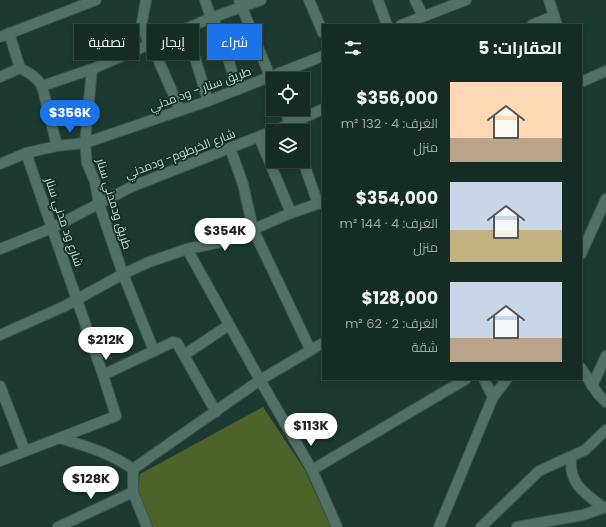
<!DOCTYPE html>
<html lang="ar">
<meta charset="utf-8">
<style>
:root{--surface:#152c25;--page:#1e342d;--text:#f1f3f6;--muted:#9da7a7;--line:#344842;--accent:#1a73e8}
body{margin:0;font-family:Poppins,Cairo,sans-serif;background:var(--page);color:var(--text);direction:rtl;height:100vh;display:flex;flex-direction:column;font-size:15px;white-space:nowrap}
*{box-sizing:border-box;margin:0}
p{font-size:13px;color:var(--muted)}
.icon{flex:none;width:22px;height:22px;fill:none;stroke:currentColor;stroke-width:2;stroke-linecap:round;stroke-linejoin:round}
.map{position:relative;flex:1;overflow:hidden;direction:ltr}
.panel{position:absolute;left:322px;top:24px;width:260px;height:356px;display:flex;flex-direction:column;background:var(--surface);border-radius:0px;box-shadow:0 2px 6px #0003,0 0 0 1px var(--line);direction:rtl}
.panel>*{flex:none}
.banner{position:absolute;left:12px;top:24px;width:250px;height:36px;direction:rtl;display:flex;gap:8px}
.buttons{position:absolute;left:266px;top:72px;display:grid;gap:8px}
.buttons a{display:grid;place-items:center;width:44px;height:44px;border-radius:0px;background:var(--surface);box-shadow:0 2px 6px #0003,0 0 0 1px var(--line);font-size:20px}
.price{position:absolute;translate:-50% -34px;padding:0 9px;border-radius:14px;background:#fff;color:#222;font-size:13px;line-height:26px;filter:drop-shadow(0 1px 2px #0008)}
.price::after{content:'';position:absolute;left:50%;top:24px;width:12px;height:9px;margin-left:-6px;background:inherit;clip-path:polygon(0 0,100% 0,50% 100%)}
.price.current{background:var(--accent);color:#fff}
ul{padding:0;list-style:none}
li{display:flex;align-items:center;gap:12px;height:100px;padding:0 20px}
li span{display:grid;place-items:center;flex:none;width:112px;height:80px;border-radius:0px;color:#555}
li>.icon{margin-inline-start:auto}
span .icon{width:48px;height:48px;fill:#fffc;stroke-width:1}
li b{font-size:17px}
h2{display:flex;justify-content:space-between;align-items:center;height:48px;padding:0 20px;font-size:17px}
.chip{padding:0 14px;border-radius:0px;background:var(--surface);box-shadow:0 2px 6px #0003,0 0 0 1px var(--line);font-size:14px;line-height:36px}
.chip.current{background:var(--accent);color:#fff}
.map>svg:first-child{display:block}
.green{fill:#4e6329}
.lines{fill:none;stroke-linecap:round;stroke-linejoin:round}
.street-casing{stroke:#3a554d;stroke-width:12}
.street{stroke:#517166;stroke-width:10}
.labels{text-anchor:middle;stroke-width:3.5;stroke-linejoin:round;paint-order:stroke}
.street-label{font-size:12px;fill:#c9dad4;stroke:#113027}
</style>
<div class="map">
<svg width="606" height="527" viewBox="0 0 606 527">
<rect width="100%" height="100%" fill="#1c3a31"/>
<path class="green" d="M263 407 305 470 331 527H153L138 493 140 474Z"/>
<g class="lines">
<defs>
<g id="street">
<path d="M146 0 142 22 148 44"/>
<path d="M205 0 211 18"/>
<path d="M239 0 273 84"/>
<path d="M309 0 323 33"/>
<path d="M378 0 387 25"/>
<path d="M415 0 423 16"/>
<path d="M549 0 557 25"/>
<path d="M213 17 227 54 237 90"/>
<path d="M401 25 466 0"/>
<path d="M532 25 554 16"/>
<path d="M183 29 196 61 208 101"/>
<path d="M9 33 20 68C29 73 37 77 42 86L57 146"/>
<path d="M0 37 96 0"/>
<path d="M151 43 180 110"/>
<path d="M0 77 20 68"/>
<path d="M581 82 606 71"/>
<path d="M42 86 92 69 211 18 261 0"/>
<path d="M284 109 293 131"/>
<path d="M274 131 323 109"/>
<path d="M259 137 291 213"/>
<path d="M230 148 243 184 253 229 310 349"/>
<path d="M26 153 103 375"/>
<path d="M303 161 318 204"/>
<path d="M0 164 26 153 57 146 85 143 208 101 323 56"/>
<path d="M0 249 52 228 131 187 273 131"/>
<path d="M187 249 260 380 312 470 337 527"/>
<path d="M581 254 606 199"/>
<path d="M0 335 65 306 123 274 149 262 187 249 226 241 291 213 323 202"/>
<path d="M154 351 173 342 177 343 216 412"/>
<path d="M184 355 229 325"/>
<path d="M581 368 598 394 606 402"/>
<path d="M484 379 493 397"/>
<path d="M0 386 25 451"/>
<path d="M592 386 606 356"/>
<path d="M59 438C86 446 110 453 133 469V492L147 527"/>
<path d="M571 458C569 485 585 493 604 508"/>
<path d="M0 461 116 416 103 375 154 351 123 274 99 204 95 182 87 163 85 143 92 69"/>
<path d="M133 469 260 380 323 343"/>
<path d="M312 470 466 379"/>
<path d="M58 527 133 492"/>
<path d="M439 527 493 397 507 379"/>
<path d="M481 527 539 471 585 450 606 430"/>
<path d="M517 527 583 515 606 507"/>
</g>
</defs>
<use href="#street" class="street-casing"/>
<use href="#street" class="street"/>
</g>
<g class="labels">
<g class="street-label">
<text transform="translate(200 89) rotate(-20)" y="4">طريق سنار - ود مدني</text>
<text transform="translate(180 154) rotate(-21)" y="4">شارع الخرطوم- ودمدني</text>
<text transform="translate(114 204) rotate(73)" y="4">طريق ودمدني سنار</text>
<text transform="translate(64 222) rotate(71)" y="4">شارع ود مدني سنار</text>
</g>
</g>
</svg>
<div class="buttons">
<a><svg class="icon" aria-label="locate" viewBox="0 0 24 24"><circle cx="12" cy="12" r="6"/><path d="M12 2v4M12 18v4M2 12h4M18 12h4"/></svg></a>
<a><svg class="icon" aria-label="layers" viewBox="0 0 24 24"><path d="M12 4l9 5-9 5-9-5zM3 14l9 5 9-5"/></svg></a>
</div>
<b class="price current" style="left:70px;top:134px">$356K</b>
<b class="price" style="left:225px;top:252px">$354K</b>
<b class="price" style="left:106px;top:361px">$212K</b>
<b class="price" style="left:311px;top:447px">$113K</b>
<b class="price" style="left:91px;top:500px">$128K</b>
<div class="banner">
<a class="chip current">شراء</a>
<a class="chip">إيجار</a>
<a class="chip">تصفية</a>
</div>
<section class="panel">
<h2>العقارات: 5<svg class="icon" aria-label="filters" viewBox="0 0 24 24"><path d="M4 7h16M4 17h16"/><circle cx="9" cy="7" r="2"/><circle cx="15" cy="17" r="2"/></svg></h2>
<ul>
<li><span style="background:linear-gradient(#ffd9b3 70%,#b9a48a 0)"><svg class="icon" aria-label="home" viewBox="0 0 24 24"><path d="M3 11l9-7 9 7M6 9v11h12V9"/></svg></span><div><b>$356,000</b><p>الغرف: 4 · 132 m²</p><p>منزل</p></div></li>
<li><span style="background:linear-gradient(#c9d6e8 60%,#c2b280 0)"><svg class="icon" aria-label="home" viewBox="0 0 24 24"><path d="M3 11l9-7 9 7M6 9v11h12V9"/></svg></span><div><b>$354,000</b><p>الغرف: 4 · 144 m²</p><p>منزل</p></div></li>
<li><span style="background:linear-gradient(#c9d6e8 70%,#b9a48a 0)"><svg class="icon" aria-label="home" viewBox="0 0 24 24"><path d="M3 11l9-7 9 7M6 9v11h12V9"/></svg></span><div><b>$128,000</b><p>الغرف: 2 · 62 m²</p><p>شقة</p></div></li>
</ul>
</section>
</div>
